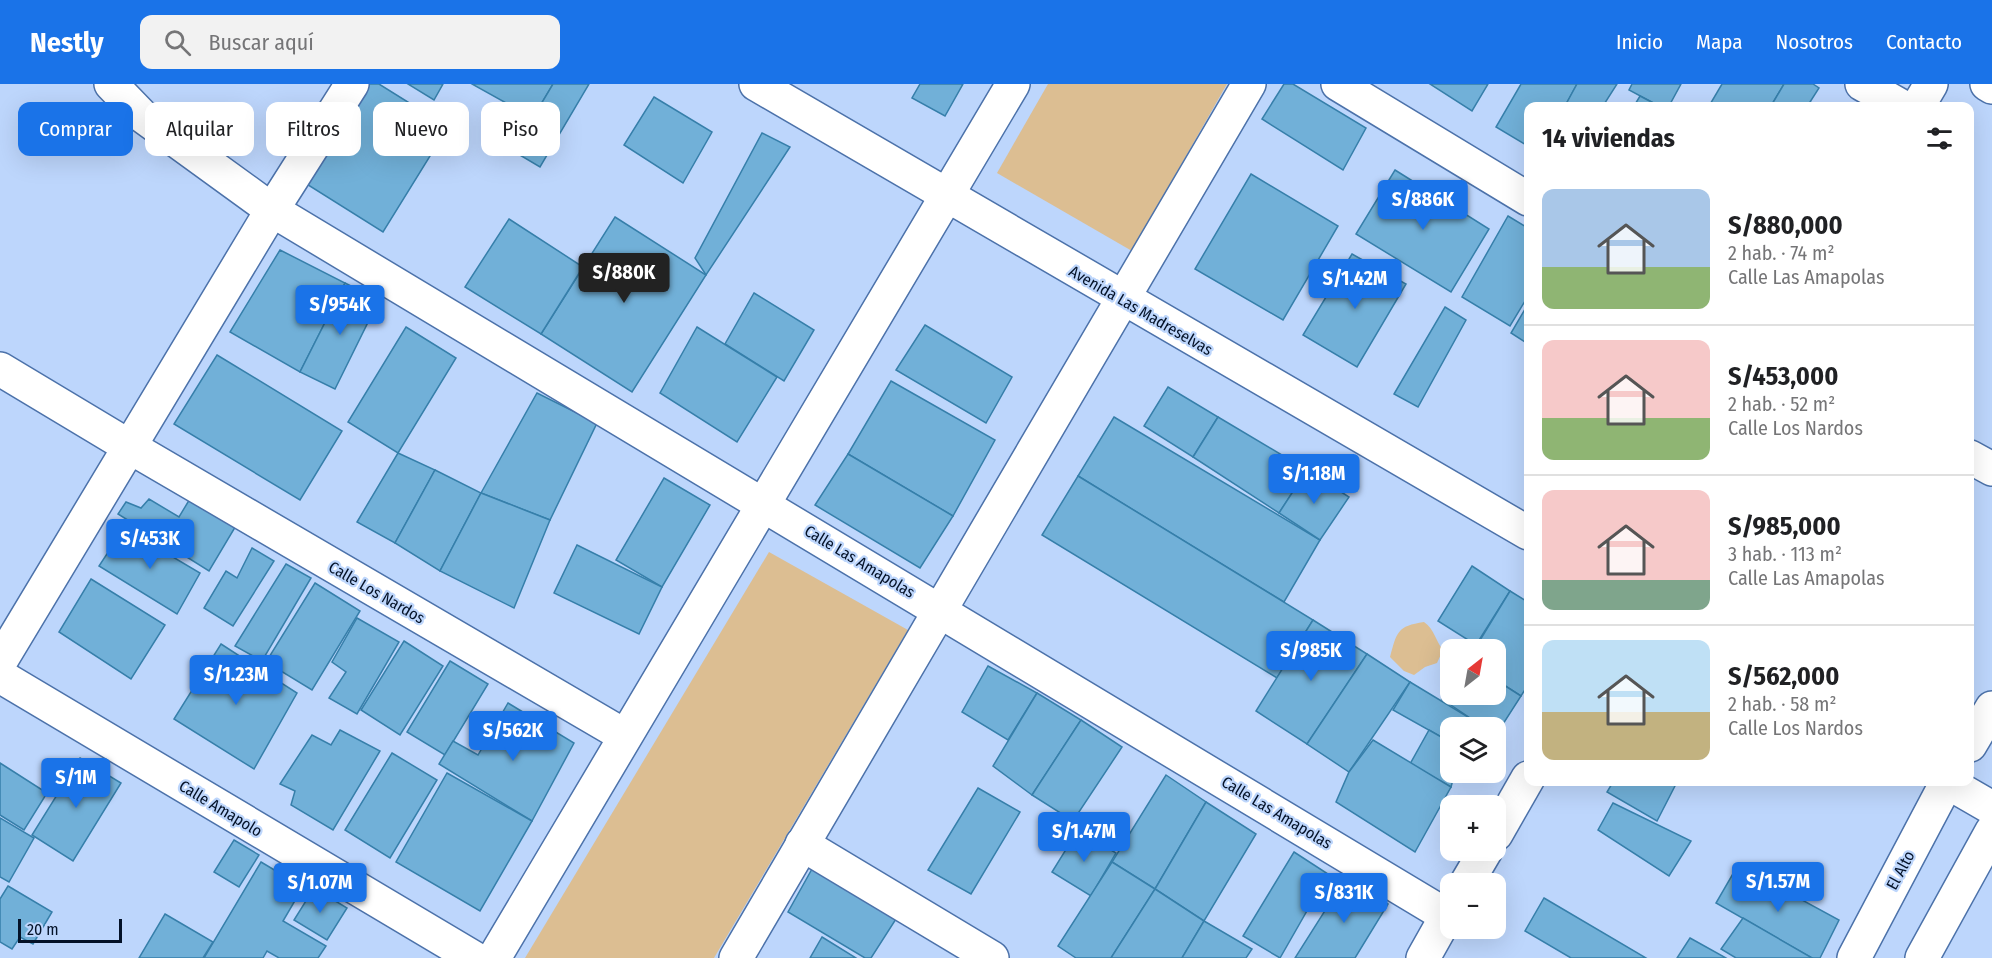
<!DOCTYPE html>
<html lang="es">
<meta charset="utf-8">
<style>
:root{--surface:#fff;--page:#f2f2f2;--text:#202124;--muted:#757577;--line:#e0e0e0;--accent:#1a73e8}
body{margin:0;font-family:"Fira Sans Condensed",sans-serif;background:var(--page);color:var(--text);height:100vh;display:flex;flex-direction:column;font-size:22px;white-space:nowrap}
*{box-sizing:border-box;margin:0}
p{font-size:20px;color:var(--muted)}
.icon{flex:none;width:33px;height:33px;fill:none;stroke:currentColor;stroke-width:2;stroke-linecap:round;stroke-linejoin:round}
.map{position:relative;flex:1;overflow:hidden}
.details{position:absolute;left:1524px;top:18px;width:450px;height:684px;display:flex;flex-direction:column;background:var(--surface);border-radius:12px;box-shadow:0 6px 24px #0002}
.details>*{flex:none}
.hud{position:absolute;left:18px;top:18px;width:570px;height:54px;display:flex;gap:12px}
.needle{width:39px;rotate:31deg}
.fabs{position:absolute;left:1440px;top:555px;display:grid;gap:12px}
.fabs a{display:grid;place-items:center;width:66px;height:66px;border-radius:12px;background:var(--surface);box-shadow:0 6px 24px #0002;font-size:30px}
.scale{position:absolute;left:18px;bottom:15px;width:104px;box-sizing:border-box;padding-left:6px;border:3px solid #041228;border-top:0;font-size:16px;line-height:21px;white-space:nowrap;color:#041228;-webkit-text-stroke:4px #bdd6fc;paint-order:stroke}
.price{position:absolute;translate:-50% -51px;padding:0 14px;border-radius:6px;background:var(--accent);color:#fff;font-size:20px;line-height:39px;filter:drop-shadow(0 2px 3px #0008)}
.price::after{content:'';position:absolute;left:50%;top:36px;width:18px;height:14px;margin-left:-9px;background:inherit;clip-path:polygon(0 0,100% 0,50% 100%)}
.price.current{background:#222;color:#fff}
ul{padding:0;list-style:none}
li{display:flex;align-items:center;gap:18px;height:150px;padding:0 18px}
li+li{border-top:2px solid var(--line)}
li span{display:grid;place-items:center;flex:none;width:168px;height:120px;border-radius:12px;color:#555}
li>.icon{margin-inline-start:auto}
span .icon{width:72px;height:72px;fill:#fffc;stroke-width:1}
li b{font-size:26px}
h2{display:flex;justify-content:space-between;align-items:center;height:72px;padding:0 18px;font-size:26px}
.tag{padding:0 21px;border-radius:12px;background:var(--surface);box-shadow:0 6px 24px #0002;font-size:21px;line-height:54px}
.tag.current{background:var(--accent);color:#fff}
header{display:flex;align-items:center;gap:36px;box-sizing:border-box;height:84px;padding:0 30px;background:var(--accent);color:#fff}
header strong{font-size:28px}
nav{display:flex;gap:33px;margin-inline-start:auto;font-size:21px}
.search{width:420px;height:54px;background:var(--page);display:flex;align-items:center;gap:15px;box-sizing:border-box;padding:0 21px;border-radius:12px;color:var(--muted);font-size:22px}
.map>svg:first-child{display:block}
.green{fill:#dcbe92}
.building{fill:#71b0d8;stroke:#367faa;stroke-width:1.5}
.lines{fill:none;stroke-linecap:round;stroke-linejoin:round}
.minor-casing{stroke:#4c72aa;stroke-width:36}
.minor{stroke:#fff;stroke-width:33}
.labels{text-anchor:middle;stroke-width:4.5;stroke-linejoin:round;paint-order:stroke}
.street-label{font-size:16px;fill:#041228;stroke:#bdd6fc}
</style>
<header>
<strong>Nestly</strong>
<div class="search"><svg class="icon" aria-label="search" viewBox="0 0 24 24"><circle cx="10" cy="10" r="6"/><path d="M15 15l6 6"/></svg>Buscar aquí</div>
<nav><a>Inicio</a><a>Mapa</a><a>Nosotros</a><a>Contacto</a></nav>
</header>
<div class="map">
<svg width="1992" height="874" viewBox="0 0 1992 874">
<rect width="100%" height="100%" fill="#bdd6fc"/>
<g class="green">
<path d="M1048 0H1227L1132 167 997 89Z"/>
<path d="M769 468 908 546 714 874H525Z"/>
<path d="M1424 538C1435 546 1435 556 1443 566L1437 579 1425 583 1414 591 1404 587 1390 573C1397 548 1397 542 1424 538Z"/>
</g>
<g class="building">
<path d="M366 0H379L448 43 383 148 305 99Z"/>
<path d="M408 0H443L434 16Z"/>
<path d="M472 0H553L533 34Z"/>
<path d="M553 0H589L540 83 513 67Z"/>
<path d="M920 0H963L945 32 912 14Z"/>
<path d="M1284 0H1293L1366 44 1343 86 1262 35Z"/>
<path d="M1430 0H1488L1472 27Z"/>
<path d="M1521 0H1577L1565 22H1528V62L1496 43Z"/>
<path d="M1577 0H1617L1603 22H1565Z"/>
<path d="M1632 0H1681L1669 22H1659L1629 6Z"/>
<path d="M1722 0H1784L1771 22H1709Z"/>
<path d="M1784 0H1813L1819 4 1810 18 1817 22H1771Z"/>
<path d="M1640 12 1659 22H1634Z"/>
<path d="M654 13 712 48 683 99 624 61Z"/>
<path d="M762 49 790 63 706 191 695 174Z"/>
<path d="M1395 86 1489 145 1451 208 1356 150Z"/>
<path d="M1251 90 1338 142 1283 236 1195 185Z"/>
<path d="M1508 132 1528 144V212L1510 242 1462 213Z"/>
<path d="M615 133 706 191 632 308 541 250Z"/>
<path d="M509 135 583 183 541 250 465 203Z"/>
<path d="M280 166 345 199 300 288 230 248Z"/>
<path d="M1352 170 1406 200 1357 283 1303 251Z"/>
<path d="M345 199 379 216 335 305 300 288Z"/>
<path d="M754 209 814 246 784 297 725 260Z"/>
<path d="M1528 220V260L1511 249Z"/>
<path d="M1445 223 1466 236 1418 323 1394 310Z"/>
<path d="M925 241 1012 293 986 339 896 286Z"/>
<path d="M406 243 456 274 398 369 348 338Z"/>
<path d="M697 243 777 293 737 358 660 309Z"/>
<path d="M217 271 342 347 300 416 174 340Z"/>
<path d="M891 297 995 356 953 432 848 370Z"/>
<path d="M1168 303 1218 333 1193 373 1144 342Z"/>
<path d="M537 309 597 339 550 436 481 409Z"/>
<path d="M1114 333 1320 456 1284 518 1078 392Z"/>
<path d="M1218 333 1307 386 1279 429 1193 373Z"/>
<path d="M398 369 435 386 395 459 357 438Z"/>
<path d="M848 370 953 432 920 484 815 421Z"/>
<path d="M435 386 481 409 440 487 395 459Z"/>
<path d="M1307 386 1349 413 1320 456 1279 429Z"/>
<path d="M1078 392 1313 536 1277 594 1042 451Z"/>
<path d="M664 394 710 421 662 503 616 476Z"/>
<path d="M481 409 550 436 514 524 440 487Z"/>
<path d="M191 413 237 440 209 487 118 430 126 418 141 424 149 415 179 433Z"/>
<path d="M124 444 200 489 177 530 99 482Z"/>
<path d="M577 461 662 503 639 550 554 509Z"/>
<path d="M252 464 274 477 233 542 204 524 226 487 237 494Z"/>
<path d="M286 480 311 494 262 577 235 562Z"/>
<path d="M1472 482 1510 507 1476 561 1438 537Z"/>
<path d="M91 495 165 541 131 595 59 548Z"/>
<path d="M315 499 360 527 312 606 266 578Z"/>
<path d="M1510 507 1528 518V601L1521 612 1496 596V566H1474Z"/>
<path d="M357 534 399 558 357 630 329 614 346 588 332 578Z"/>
<path d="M1313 536 1367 570 1307 660 1256 627Z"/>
<path d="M404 557 443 582 400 651 361 626Z"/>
<path d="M221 560 297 609 254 685 174 635Z"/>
<path d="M1367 570 1410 598 1349 688 1307 660Z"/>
<path d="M450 577 488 600 445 671 407 648Z"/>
<path d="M988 582 1037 609 1008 656 962 628Z"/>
<path d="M1496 596 1521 612 1496 651V644H1485L1442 615 1450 602V610H1496Z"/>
<path d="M1410 598 1478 639 1476 644H1450V658L1393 626Z"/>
<path d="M1037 609 1081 636 1032 711 993 682Z"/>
<path d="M508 619 574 659 532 737 439 680 453 657 478 671Z"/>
<path d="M1081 636 1122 663 1073 737 1032 711Z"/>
<path d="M340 646 380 667 333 746 291 721 295 707 280 700 312 651 331 661Z"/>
<path d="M1429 646 1450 658V688H1455L1451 703 1410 680Z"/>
<path d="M1373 656 1451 703 1415 768 1336 718 1349 688Z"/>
<path d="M392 669 437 696 390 774 345 746Z"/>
<path d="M80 674 121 699 73 777 32 751Z"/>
<path d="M0 679 47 709 24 746 0 731Z"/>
<path d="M447 689 532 737 480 827 396 778Z"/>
<path d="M1166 691 1206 718 1155 805 1112 778Z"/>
<path d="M1613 698H1677L1657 737 1607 708Z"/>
<path d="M978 704 1020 728 971 810 928 786Z"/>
<path d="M1206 718 1256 750 1204 837 1155 805Z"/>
<path d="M1613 719 1691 757 1669 792 1598 746Z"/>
<path d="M0 734 34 754 9 798 0 793Z"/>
<path d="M1078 746 1116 769 1091 812 1052 788Z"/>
<path d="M234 756 259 771 239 803 214 788Z"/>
<path d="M1294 768 1328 790 1280 874 1243 852Z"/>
<path d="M261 778 303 803 283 837 326 862 318 874H279L267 867 263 874H204Z"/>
<path d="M1112 778 1155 805 1111 874H1076L1058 862Z"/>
<path d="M1738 781 1839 836 1820 874H1812L1716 819Z"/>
<path d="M812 785 896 835 871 874H865L788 828Z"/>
<path d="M1345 795 1388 820 1355 874H1295Z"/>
<path d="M8 802 52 828 33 860 20 853 12 865 0 858V815Z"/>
<path d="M314 804 347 824 327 856 294 836Z"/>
<path d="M1155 805 1204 837 1182 874H1111Z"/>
<path d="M1544 814 1646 874H1571L1525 847Z"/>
<path d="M165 830 213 858 203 874H139Z"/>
<path d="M1743 834 1812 874H1736L1721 865Z"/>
<path d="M1204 837 1252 865 1246 874H1182Z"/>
<path d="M822 853 856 874H810Z"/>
<path d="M1690 854 1726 874H1677Z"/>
</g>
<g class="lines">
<defs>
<g id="minor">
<path d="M111 0 141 31 272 126 1447 832"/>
<path d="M756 0 1528 449"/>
<path d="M1338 0 1528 115"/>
<path d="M1862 0 1901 22"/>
<path d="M1987 0 1992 3"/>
<path d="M1918 22 1931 0"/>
<path d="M0 285 130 363 625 652"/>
<path d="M1970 373 1992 385"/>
<path d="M0 578 272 126 352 0"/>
<path d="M0 592 474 874"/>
<path d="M1970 661 1992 624"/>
<path d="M1947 698 1992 724"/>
<path d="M1496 750 1528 694"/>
<path d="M802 760 992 874"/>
<path d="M1466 800 1486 766"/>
<path d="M494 874 1013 0"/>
<path d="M736 874C905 581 1079 292 1249 0"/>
<path d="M1423 874 1450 826"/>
<path d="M1854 874 1947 698"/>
<path d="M1922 874 1992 747"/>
</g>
</defs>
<use href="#minor" class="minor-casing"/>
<use href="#minor" class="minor"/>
</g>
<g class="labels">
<g class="street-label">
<text transform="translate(1141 226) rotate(30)" y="6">Avenida Las Madreselvas</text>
<text transform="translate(860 477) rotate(31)" y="6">Calle Las Amapolas</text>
<text transform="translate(377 508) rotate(30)" y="6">Calle Los Nardos</text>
<text transform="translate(221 724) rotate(31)" y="6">Calle Amapolo</text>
<text transform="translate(1277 728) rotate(31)" y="6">Calle Las Amapolas</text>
<text transform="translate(1900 786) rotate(-62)" y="6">El Alto</text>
</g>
</g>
</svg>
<div class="fabs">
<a><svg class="needle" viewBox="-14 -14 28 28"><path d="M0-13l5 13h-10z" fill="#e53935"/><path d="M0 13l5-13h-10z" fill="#757577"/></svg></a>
<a><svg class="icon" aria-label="layers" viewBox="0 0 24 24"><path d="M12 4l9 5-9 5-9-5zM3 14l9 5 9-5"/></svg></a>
<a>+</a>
<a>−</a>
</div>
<div class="scale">20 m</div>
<b class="price" style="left:1423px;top:147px">S/886K</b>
<b class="price current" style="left:624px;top:220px">S/880K</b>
<b class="price" style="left:1355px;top:226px">S/1.42M</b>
<b class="price" style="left:340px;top:252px">S/954K</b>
<b class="price" style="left:1314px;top:421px">S/1.18M</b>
<b class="price" style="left:150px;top:486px">S/453K</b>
<b class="price" style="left:1311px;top:598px">S/985K</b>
<b class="price" style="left:236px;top:622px">S/1.23M</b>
<b class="price" style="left:513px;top:678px">S/562K</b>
<b class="price" style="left:76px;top:725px">S/1M</b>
<b class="price" style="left:1084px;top:779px">S/1.47M</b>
<b class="price" style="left:1778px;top:829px">S/1.57M</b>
<b class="price" style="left:320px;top:830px">S/1.07M</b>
<b class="price" style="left:1344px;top:840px">S/831K</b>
<div class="hud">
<a class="tag current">Comprar</a>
<a class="tag">Alquilar</a>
<a class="tag">Filtros</a>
<a class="tag">Nuevo</a>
<a class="tag">Piso</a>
</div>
<section class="details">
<h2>14 viviendas<svg class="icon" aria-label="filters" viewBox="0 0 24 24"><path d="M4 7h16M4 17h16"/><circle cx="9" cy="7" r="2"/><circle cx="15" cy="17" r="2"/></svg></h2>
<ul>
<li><span style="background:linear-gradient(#a9c7e8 65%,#8fb573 0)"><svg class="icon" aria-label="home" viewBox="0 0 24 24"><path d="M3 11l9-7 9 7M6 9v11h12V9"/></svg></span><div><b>S/880,000</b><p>2 hab. · 74 m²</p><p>Calle Las Amapolas</p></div></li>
<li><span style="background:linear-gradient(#f6c9c9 65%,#8fb573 0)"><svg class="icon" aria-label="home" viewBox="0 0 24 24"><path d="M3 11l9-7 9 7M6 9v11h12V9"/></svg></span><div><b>S/453,000</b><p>2 hab. · 52 m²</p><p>Calle Los Nardos</p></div></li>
<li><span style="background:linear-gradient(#f6c9c9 75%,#7fa58c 0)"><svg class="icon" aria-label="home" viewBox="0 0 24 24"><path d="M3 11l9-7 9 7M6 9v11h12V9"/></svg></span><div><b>S/985,000</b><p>3 hab. · 113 m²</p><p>Calle Las Amapolas</p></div></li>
<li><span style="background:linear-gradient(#bfe0f5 60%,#c2b280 0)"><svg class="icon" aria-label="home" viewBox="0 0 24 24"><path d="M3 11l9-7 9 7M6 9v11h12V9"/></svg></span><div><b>S/562,000</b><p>2 hab. · 58 m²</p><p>Calle Los Nardos</p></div></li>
</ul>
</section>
</div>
